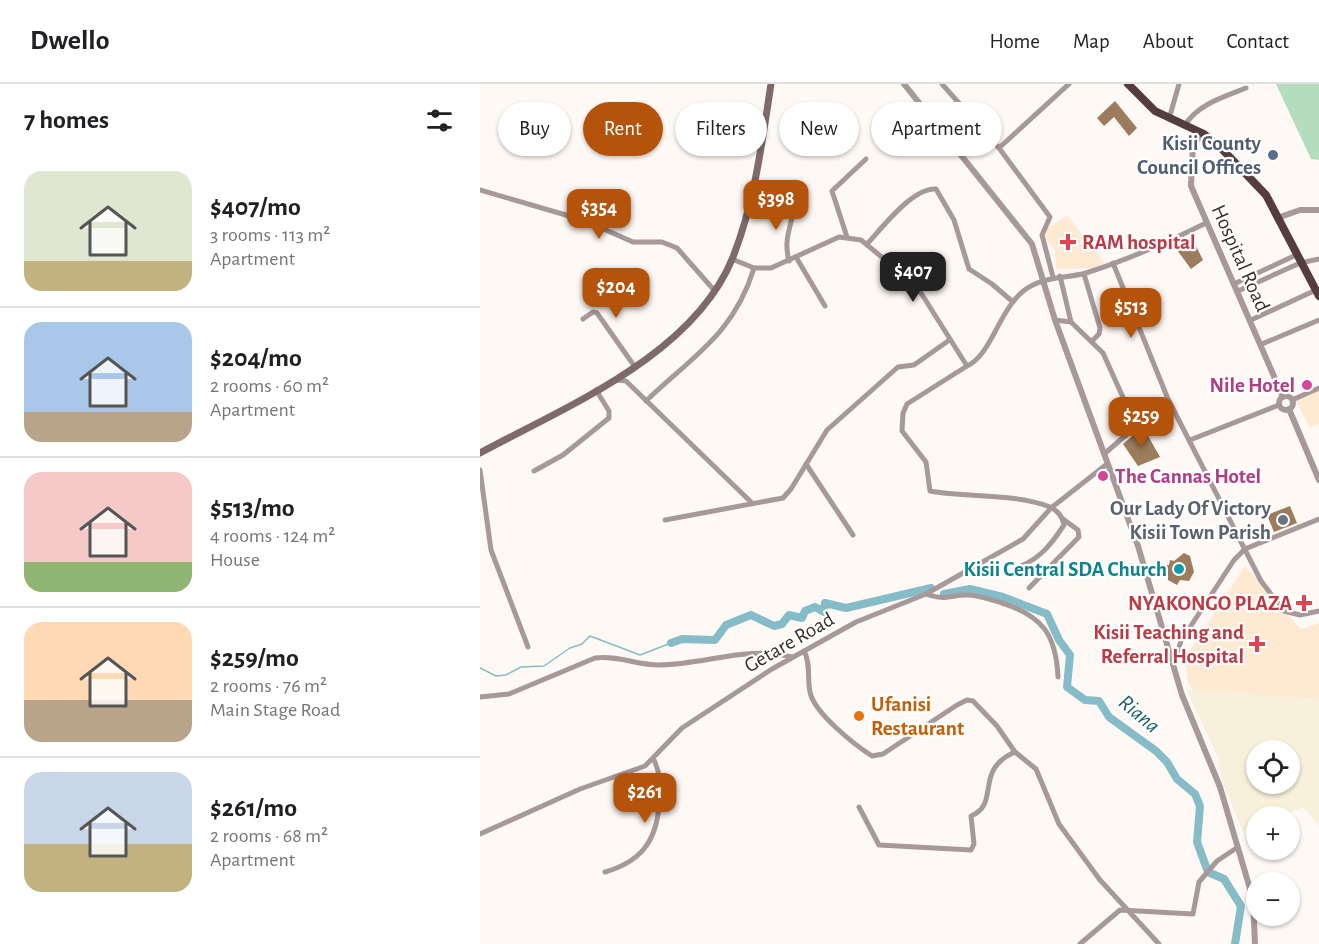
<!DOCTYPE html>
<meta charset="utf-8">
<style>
:root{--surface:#fff;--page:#f6f6f6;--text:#202124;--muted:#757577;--line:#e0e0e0;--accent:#b45309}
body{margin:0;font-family:"Alegreya Sans",sans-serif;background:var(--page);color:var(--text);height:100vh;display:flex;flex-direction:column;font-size:22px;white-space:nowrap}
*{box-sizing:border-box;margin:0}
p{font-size:20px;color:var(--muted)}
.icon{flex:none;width:33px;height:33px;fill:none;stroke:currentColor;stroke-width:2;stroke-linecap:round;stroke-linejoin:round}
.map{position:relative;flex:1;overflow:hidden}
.drawer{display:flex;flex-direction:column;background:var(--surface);width:480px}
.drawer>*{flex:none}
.top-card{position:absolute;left:18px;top:18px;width:570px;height:54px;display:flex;gap:12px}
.buttons{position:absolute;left:766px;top:656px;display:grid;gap:12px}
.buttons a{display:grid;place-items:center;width:54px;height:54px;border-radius:50%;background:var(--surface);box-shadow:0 2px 4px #0004;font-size:30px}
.price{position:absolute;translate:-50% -51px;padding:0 14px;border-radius:12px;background:var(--accent);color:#fff;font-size:20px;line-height:39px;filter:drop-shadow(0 2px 3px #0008)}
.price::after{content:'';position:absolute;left:50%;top:36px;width:18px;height:14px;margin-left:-9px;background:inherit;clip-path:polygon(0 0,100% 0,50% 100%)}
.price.active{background:#222;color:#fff}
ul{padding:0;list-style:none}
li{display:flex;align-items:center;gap:18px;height:150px;padding:0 24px}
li+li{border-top:2px solid var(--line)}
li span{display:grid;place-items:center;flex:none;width:168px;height:120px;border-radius:18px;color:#555}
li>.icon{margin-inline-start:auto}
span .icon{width:72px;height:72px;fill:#fffc;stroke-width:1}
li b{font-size:26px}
h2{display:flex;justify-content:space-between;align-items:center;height:72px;padding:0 24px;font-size:26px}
.tag{padding:0 21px;border-radius:27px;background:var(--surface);box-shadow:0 2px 4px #0004;font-size:21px;line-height:54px}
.tag.active{background:var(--accent);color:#fff}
header{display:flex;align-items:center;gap:36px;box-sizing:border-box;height:84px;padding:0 30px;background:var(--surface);border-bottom:2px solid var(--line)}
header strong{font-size:28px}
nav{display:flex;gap:33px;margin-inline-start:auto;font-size:21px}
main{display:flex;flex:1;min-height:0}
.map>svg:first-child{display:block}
.built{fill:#feead2}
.education{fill:#f8f0da;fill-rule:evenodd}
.green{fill:#b4dcbe}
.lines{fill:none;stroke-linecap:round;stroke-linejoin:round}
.stream{stroke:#85bcc8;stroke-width:1.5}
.river{stroke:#85bcc8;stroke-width:8}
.building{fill:#9c7c5d}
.minor{stroke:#a79899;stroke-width:5}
.tertiary{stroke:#a79899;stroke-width:6}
.secondary{stroke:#7e6a6b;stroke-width:7}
.trunk{stroke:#553c3e;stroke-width:8}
.service-dot{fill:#5c6f8a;stroke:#fff;stroke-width:2}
.health-dot{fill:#e0444e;stroke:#fff;stroke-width:2}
.hotel-dot{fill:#d1479c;stroke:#fff;stroke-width:2}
.worship-dot{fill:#6b7280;stroke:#fff;stroke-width:2}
.culture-dot{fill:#0f9aa8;stroke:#fff;stroke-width:2}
.food-dot{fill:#e8710a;stroke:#fff;stroke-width:2}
.labels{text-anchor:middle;stroke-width:4.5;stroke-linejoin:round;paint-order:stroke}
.service-label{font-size:21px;font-weight:bold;fill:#4e5e75;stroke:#fff;text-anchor:end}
.health-label{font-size:21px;font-weight:bold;fill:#be3a42;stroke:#fff;text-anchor:end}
.street-label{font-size:21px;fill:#383027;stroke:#fff}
.hotel-label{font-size:21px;font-weight:bold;fill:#b23c85;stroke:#fff;text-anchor:end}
.worship-label{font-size:21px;font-weight:bold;fill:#5b616d;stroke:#fff;text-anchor:end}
.culture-label{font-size:21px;font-weight:bold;fill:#0d838f;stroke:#fff;text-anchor:end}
.food-label{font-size:21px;font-weight:bold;fill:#c56008;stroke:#fff;text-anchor:start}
.water-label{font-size:22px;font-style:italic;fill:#125e6c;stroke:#fff}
</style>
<header>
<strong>Dwello</strong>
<nav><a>Home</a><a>Map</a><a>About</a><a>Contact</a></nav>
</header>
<main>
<section class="drawer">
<h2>7 homes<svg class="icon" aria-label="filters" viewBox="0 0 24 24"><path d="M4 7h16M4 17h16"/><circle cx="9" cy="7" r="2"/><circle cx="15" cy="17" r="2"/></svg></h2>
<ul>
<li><span style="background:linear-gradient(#dfe7d0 75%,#c2b280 0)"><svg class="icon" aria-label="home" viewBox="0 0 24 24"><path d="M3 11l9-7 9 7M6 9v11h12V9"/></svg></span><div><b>$407/mo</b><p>3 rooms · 113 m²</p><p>Apartment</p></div></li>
<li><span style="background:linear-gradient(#a9c7e8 75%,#b9a48a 0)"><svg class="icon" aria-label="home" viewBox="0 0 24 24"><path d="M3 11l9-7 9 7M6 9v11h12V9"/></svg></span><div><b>$204/mo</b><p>2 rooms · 60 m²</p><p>Apartment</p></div></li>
<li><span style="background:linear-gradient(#f6c9c9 75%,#8fb573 0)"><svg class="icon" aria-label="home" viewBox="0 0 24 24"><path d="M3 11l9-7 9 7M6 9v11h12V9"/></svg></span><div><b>$513/mo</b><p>4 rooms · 124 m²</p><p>House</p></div></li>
<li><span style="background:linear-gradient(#ffd9b3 65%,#b9a48a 0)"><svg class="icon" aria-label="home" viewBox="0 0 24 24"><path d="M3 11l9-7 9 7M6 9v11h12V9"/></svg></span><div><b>$259/mo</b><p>2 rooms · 76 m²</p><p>Main Stage Road</p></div></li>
<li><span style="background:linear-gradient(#c9d6e8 60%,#c2b280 0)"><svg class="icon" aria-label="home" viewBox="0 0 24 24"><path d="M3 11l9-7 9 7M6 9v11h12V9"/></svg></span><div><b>$261/mo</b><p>2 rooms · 68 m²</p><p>Apartment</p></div></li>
</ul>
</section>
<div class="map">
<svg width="839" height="860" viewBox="0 0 839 860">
<rect width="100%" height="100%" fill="#fef9f5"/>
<g class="built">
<path d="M587 131 625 179 613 184 576 185 575 167 561 149Z"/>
<path d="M839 306V340L830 344 816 317Z"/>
<path d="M765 482 821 545 839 539V615L714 608 708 598 705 574Z"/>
</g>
<path class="education" d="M707 606 839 615V742L823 723 802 732H777V742L763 748 742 697 738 674ZM777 666H810V699H777Z"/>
<path class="green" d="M796 0H839V76L831 75Z"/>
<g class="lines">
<path class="stream" d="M0 584 16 592 26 591 41 583 64 582 90 564 102 560 110 552 160 571 191 559"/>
<g class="river">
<path d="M464 510 490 505 523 513 567 530 579 556 590 571 587 603 605 616 619 617 629 633 676 667 687 678 697 695 715 710 720 722 717 758 728 788 744 795 761 822 755 860"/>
<path d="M191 559 202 555 235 556 246 541 271 531 294 542 302 540 309 531 322 534 325 527 335 523 344 528 345 519 366 524 451 504"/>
</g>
</g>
<g class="building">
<path d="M635 17 657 44 649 52 634 33 624 42 617 34Z"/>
<path d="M714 158 723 176 711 185 697 166Z"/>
<path d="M663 343 680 373 658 382 643 360Z"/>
<path d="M810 422 817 439 794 448 787 431Z"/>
<path d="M704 469 710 472 714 488 709 497 700 496 697 501 688 496 687 481H689L690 476 694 477Z"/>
</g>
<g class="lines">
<g class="minor">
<path d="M462 0 519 64 570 133 562 151 573 193"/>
<path d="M689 35 699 0"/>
<path d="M705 41C718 20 744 13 766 4"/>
<path d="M519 64 589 0"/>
<path d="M0 106 103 136 153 158H182L197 164 234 206"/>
<path d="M367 153 352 107 386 75"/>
<path d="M387 160C402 144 433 103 456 105L474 136 489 185 512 200 533 218"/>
<path d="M316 173 345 222"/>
<path d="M252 175 274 184H291L359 153 381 156 436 201 487 282C514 270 520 216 553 201 570 192 589 194 606 189 647 176 688 158 726 139"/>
<path d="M309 177C302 149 315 142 313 115"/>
<path d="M633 179 688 315 781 497 804 527 820 531 839 527"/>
<path d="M604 190 620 244 619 250 612 257"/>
<path d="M580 192 591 238"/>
<path d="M754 200 816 171"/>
<path d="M758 207 820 179 839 175"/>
<path d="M103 235 113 228 117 229 155 283"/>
<path d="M575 236 591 238 623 269 646 320 659 340"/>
<path d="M771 236 836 206"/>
<path d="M782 260 839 236"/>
<path d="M487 282 427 320 423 329 422 347 446 378 450 407C489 414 533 409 570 423 577 426 583 433 584 441 572 459 562 473 541 482"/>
<path d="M137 296 146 297 272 419"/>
<path d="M812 316 839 304"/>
<path d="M166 317C213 272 254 250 274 184"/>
<path d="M710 356 799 321"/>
<path d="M624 370 659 340 690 321"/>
<path d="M326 380 373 451"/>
<path d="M0 386 11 466 48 563"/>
<path d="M54 387 83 371 129 334V327L116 306"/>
<path d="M185 436 303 414 311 405 347 346 418 283 434 281 468 257"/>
<path d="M549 504 599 453 598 446 583 435"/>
<path d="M446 510C467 517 468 511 487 511 499 511 511 516 522 519 563 532 576 551 578 593"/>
<path d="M324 567C331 580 327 594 330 608 334 629 375 661 392 672L403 670 477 621 487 616 493 617 517 642 535 668 556 685 579 740 620 796 679 860"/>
<path d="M694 579 701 557 754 476 765 465 839 435"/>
<path d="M0 613 29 610 115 574C137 571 157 581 179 581 224 581 267 561 312 573"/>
<path d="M379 723 399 761 491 766 494 760 491 732C521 720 493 686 535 668"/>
<path d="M0 750 100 705 165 682 202 644 292 585 376 538 446 510 543 455 571 424 627 380"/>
<path d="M125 788C160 778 176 758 179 722 181 705 181 691 174 676"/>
<path d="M600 860 640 826 713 830 719 798 737 777 758 763"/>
</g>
<g class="tertiary">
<path d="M424 0 552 160 575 236 658 462 702 611 740 703 773 815 775 860"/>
<path d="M724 50 713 60 711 102 803 313"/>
<path d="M797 134 820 126H839"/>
<circle cx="806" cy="319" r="7"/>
<path d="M809 325 839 396"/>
</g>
<path class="secondary" d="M0 369C87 322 214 271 253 173 275 117 282 58 291 0"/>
<path class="trunk" d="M648 0 675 27 724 50 740 63 786 111 839 212"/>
</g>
<circle class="service-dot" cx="793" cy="71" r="6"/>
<g class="health-dot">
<path d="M585 149h6v6h6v6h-6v6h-6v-6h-6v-6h6z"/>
<path d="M821 510h6v6h6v6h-6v6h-6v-6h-6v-6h6z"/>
<path d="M774 551h6v6h6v6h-6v6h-6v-6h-6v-6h6z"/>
</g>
<g class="hotel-dot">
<circle cx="827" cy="301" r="6"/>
<circle cx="623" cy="392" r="6"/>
</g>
<circle class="worship-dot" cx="803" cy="436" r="6"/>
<circle class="culture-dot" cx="699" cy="485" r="6"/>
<circle class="food-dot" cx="379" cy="632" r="6"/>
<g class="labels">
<g class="service-label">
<text x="781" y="66">Kisii County<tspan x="781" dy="24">Council Offices</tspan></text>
</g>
<g class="health-label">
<text x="602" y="165" text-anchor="start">RAM hospital</text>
<text x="812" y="526">NYAKONGO PLAZA</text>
<text x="764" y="555">Kisii Teaching and<tspan x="764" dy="24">Referral Hospital</tspan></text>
</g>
<g class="street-label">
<text transform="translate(761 174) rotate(66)" y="7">Hospital Road</text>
<text transform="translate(309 558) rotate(-30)" y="7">Getare Road</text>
</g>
<g class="hotel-label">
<text x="815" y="308">Nile Hotel</text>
<text x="635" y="399" text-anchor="start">The Cannas Hotel</text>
</g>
<g class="worship-label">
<text x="791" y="431">Our Lady Of Victory<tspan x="791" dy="24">Kisii Town Parish</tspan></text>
</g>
<g class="culture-label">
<text x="687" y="492">Kisii Central SDA Church</text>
</g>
<g class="food-label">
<text x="391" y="627">Ufanisi<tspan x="391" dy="24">Restaurant</tspan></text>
</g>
<g class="water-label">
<text transform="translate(660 629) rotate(40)" y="8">Riana</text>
</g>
</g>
</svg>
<div class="buttons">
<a><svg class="icon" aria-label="locate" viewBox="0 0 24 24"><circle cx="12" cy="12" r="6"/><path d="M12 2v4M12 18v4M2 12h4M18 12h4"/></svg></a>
<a>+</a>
<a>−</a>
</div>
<b class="price" style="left:296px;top:147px">$398</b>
<b class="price" style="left:119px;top:156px">$354</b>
<b class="price active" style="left:433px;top:219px">$407</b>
<b class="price" style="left:136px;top:235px">$204</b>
<b class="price" style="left:651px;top:255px">$513</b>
<b class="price" style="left:661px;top:364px">$259</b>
<b class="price" style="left:165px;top:740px">$261</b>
<div class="top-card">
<a class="tag">Buy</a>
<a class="tag active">Rent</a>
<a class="tag">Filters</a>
<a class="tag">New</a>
<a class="tag">Apartment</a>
</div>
</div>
</main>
